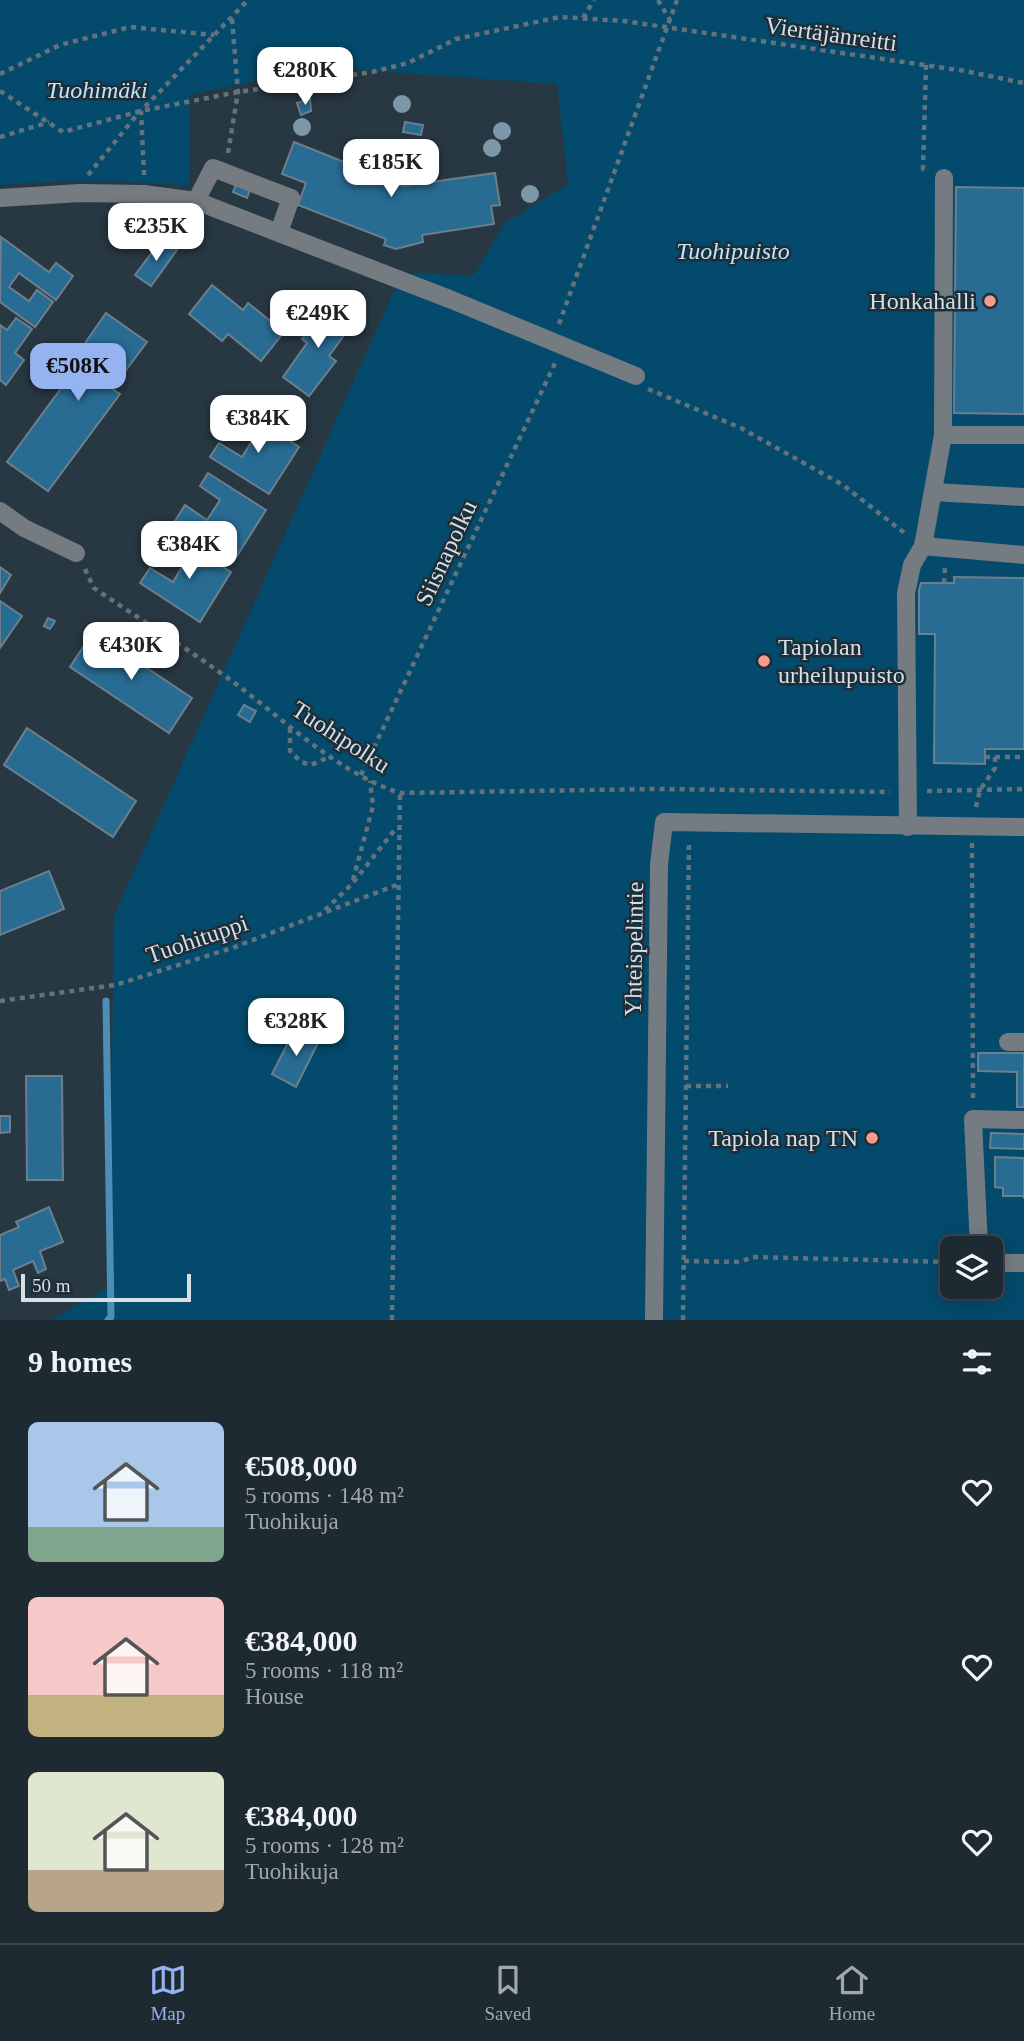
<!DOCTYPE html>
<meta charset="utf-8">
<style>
:root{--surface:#1e2a32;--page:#2b363e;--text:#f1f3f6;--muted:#a1a7ac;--line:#3c464d;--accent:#95b2f1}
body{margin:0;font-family:Georgia,serif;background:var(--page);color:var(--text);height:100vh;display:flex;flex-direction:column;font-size:26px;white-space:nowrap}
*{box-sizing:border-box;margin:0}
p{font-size:23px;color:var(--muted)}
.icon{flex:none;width:38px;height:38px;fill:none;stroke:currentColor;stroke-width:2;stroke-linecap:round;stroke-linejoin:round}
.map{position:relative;height:1320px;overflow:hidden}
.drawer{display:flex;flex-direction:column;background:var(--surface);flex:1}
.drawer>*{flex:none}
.fabs{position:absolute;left:940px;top:1236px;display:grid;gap:14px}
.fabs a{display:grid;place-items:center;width:63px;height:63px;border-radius:10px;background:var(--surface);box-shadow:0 4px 18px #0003,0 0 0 2px var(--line);font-size:35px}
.scale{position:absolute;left:21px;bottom:18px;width:170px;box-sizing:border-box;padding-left:7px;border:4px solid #d6dfe6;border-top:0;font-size:19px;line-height:24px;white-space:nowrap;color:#d6dfe6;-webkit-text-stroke:5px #1e2e38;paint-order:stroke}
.price{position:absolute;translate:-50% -60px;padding:0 16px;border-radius:14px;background:#fff;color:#222;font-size:23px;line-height:46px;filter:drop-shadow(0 2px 4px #0008)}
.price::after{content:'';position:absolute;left:50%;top:42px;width:21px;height:16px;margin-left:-10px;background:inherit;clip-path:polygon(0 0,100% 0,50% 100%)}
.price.on{background:var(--accent);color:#111}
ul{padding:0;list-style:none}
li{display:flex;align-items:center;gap:21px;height:175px;padding:0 28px}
li span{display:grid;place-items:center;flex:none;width:196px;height:140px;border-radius:10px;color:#555}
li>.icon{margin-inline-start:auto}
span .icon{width:84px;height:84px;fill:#fffc;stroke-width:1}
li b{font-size:30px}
h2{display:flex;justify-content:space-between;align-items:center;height:84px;padding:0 28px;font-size:30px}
.tab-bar{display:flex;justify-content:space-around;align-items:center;height:98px;border-top:2px solid var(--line);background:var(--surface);font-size:19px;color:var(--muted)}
.tab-bar a{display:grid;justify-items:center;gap:4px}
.tab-bar .on{color:var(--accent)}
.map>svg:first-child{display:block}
.green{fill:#044a6c;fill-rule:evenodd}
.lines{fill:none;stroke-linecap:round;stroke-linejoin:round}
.stream{stroke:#4c8eb6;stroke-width:7}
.building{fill:#296c93;stroke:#6d7f8b;stroke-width:2}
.path{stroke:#64727c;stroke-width:4.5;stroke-dasharray:5 5;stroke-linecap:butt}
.minor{stroke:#747c82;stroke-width:18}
.tree{fill:#7c97a8}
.poi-dot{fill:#f59c91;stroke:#1e2e38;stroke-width:2.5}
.labels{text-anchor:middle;stroke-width:5;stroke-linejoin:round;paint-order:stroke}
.street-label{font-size:24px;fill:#d6dfe6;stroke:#1e2e38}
.park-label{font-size:24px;font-style:italic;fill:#c1e4fb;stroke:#1e2e38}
.poi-label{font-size:24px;fill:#d6dfe6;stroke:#1e2e38;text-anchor:end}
</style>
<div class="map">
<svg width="1024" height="1320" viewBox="0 0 1024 1320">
<rect width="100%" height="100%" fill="#283843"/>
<path class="green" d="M0 0H1024V1320H51L109 1287 114 916 402 273 474 275 505 223 568 184 557 84 319 67 190 95 189 186C126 180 64 180 0 185ZM952 1248H990V1286H952Z"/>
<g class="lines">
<path class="stream" d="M106 1001 111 1317 108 1320"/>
</g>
<g class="building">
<path d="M310 99 311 111 301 115 297 103Z"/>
<path d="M405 122 423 125 421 135 403 132Z"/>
<path d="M294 142 404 186 495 173 500 205 491 206 494 224 422 235 423 242 396 249 384 245 386 239 298 205 306 183 282 174Z"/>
<path d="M236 184 250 189 247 198 233 192Z"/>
<path d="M956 187 1024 188V414L954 413Z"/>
<path d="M1 237 49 272 56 263 73 276 56 300 19 273 9 287 29 301 37 290 53 302 35 327 0 302Z"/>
<path d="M162 239 177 250 151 286 135 275Z"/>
<path d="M212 285 243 310 248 303 284 332 261 361 228 334 222 341 189 314Z"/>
<path d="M328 304 353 323 329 356 336 361 309 396 283 377 307 343 302 339Z"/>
<path d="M106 313 147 342 112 389 120 394 48 491 7 462 78 365 72 362Z"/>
<path d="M16 318 32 329 15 353 24 360 6 385 0 380V325L7 330Z"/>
<path d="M242 410 299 447 269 494 210 457 219 443 242 457 255 436 234 422Z"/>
<path d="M208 473 266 510 235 559 175 521 185 505 207 520 220 500 200 486Z"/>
<path d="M173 535 231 572 200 622 140 583 150 568 173 582 185 562 165 549Z"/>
<path d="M0 567 11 575 0 593Z"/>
<path d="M954 577 1024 578V749H985V764L934 763 935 634H919V590L921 583H954Z"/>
<path d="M0 601 22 616 0 648Z"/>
<path d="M48 618 55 621 50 629 44 626Z"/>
<path d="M93 632 192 698 169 733 70 667Z"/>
<path d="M244 705 256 711 250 722 238 715Z"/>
<path d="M27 728 136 801 113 837 4 765Z"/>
<path d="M49 871 64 909 0 935V891Z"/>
<path d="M295 1029 319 1041 296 1087 272 1074Z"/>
<path d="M978 1053H1024V1107H1017V1072L978 1071Z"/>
<path d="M26 1076H62L63 1180H27Z"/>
<path d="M0 1116H10V1132L0 1133Z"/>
<path d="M991 1133 1024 1134V1149L990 1148Z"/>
<path d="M995 1157 1024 1158V1199V1196H1003V1188L995 1187Z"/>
<path d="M49 1207 63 1242 40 1251 46 1269 38 1273 33 1261 13 1270 19 1286 9 1290 5 1279 0 1281V1235L19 1227 16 1222Z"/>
</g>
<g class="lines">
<g class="path">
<path d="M658 0 670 20"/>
<path d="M583 18 594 0"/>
<path d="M926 65 923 169 927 170"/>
<path d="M0 74 60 45 130 27 214 35"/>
<path d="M0 91 63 132 141 111 238 92 372 72 408 63 456 39 560 17 624 21 965 71 1024 83"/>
<path d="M0 137 49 122"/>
<path d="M228 153 238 92 232 19"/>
<path d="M88 175 140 111"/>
<path d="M144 175 141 111 248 0"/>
<path d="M559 324 677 0"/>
<path d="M648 389 741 428 843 485 907 535"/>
<path d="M85 569 94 588C141 620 190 650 236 684 285 721 340 774 400 793L657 789 890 792"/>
<path d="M944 583 945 567"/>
<path d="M290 728V751L301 762 311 765 331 756"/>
<path d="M985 757H1024"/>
<path d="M361 775 556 361"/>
<path d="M927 791 1024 789"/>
<path d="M976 807 980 790 995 768V757"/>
<path d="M972 843 973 1101"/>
<path d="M353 880 373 806 370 781"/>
<path d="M325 910 352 884 397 827"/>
<path d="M0 1001 115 985 232 948 399 884"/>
<path d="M686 1086H728"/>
<path d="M684 1261 739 1262 753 1257 952 1262"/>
<path d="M392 1320 400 793"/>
<path d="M683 1320 689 841"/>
</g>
<g class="minor">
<path d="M0 198 80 193 144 194 196 201 452 300 636 376"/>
<path d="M196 201 213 168 291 198 279 232"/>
<path d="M943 435H1024"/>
<path d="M933 492 1024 497"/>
<path d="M0 511 24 528 76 553"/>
<path d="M923 546 943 435 944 178"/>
<path d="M908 827 906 593 912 565 923 546 1024 555"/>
<path d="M1008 1042H1024"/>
<path d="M979 1248 973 1119 1024 1120"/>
<path d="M990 1263H1024"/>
<path d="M654 1320 659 864 664 822 1024 827"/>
</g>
</g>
<g class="tree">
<circle cx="402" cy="104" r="9"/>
<circle cx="302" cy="127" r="9"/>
<circle cx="502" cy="131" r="9"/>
<circle cx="492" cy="148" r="9"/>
<circle cx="530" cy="194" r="9"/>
</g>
<g class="poi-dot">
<circle cx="990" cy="301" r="7"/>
<circle cx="764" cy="661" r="7"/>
<circle cx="872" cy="1138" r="7"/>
</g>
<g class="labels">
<g class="street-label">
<text transform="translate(831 34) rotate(8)" y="8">Viertäjänreitti</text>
<text transform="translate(446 553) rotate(-65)" y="8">Siisnapolku</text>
<text transform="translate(341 737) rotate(33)" y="8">Tuohipolku</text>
<text transform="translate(197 939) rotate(-19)" y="8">Tuohituppi</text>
<text transform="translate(634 949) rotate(-89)" y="8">Yhteispelintie</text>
</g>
<g class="park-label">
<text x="97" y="98">Tuohimäki</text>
<text x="733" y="259">Tuohipuisto</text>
</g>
<g class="poi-label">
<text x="976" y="309">Honkahalli</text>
<text x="778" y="655" text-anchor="start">Tapiolan<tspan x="778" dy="28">urheilupuisto</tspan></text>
<text x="858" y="1146">Tapiola nap TN</text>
</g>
</g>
</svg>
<div class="fabs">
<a><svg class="icon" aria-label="layers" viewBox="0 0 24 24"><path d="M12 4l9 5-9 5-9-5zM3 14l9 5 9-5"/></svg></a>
</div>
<div class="scale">50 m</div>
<b class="price" style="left:305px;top:107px">€280K</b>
<b class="price" style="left:391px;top:199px">€185K</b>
<b class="price" style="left:156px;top:263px">€235K</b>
<b class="price" style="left:318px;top:350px">€249K</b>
<b class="price on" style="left:78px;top:403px">€508K</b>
<b class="price" style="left:258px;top:455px">€384K</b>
<b class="price" style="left:189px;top:581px">€384K</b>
<b class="price" style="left:131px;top:682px">€430K</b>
<b class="price" style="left:296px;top:1058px">€328K</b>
</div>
<section class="drawer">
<h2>9 homes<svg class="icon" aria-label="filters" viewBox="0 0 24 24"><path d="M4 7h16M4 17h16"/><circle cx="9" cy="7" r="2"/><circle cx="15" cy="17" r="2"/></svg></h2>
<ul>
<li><span style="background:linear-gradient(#a9c7e8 75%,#7fa58c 0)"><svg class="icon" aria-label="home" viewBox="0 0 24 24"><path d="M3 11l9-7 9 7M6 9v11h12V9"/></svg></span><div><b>€508,000</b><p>5 rooms · 148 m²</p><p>Tuohikuja</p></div><svg class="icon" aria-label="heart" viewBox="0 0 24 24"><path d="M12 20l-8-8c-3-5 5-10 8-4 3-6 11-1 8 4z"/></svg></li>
<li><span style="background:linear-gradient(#f6c9c9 70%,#c2b280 0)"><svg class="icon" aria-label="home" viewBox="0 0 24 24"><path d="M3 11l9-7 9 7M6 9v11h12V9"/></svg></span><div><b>€384,000</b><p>5 rooms · 118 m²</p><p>House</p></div><svg class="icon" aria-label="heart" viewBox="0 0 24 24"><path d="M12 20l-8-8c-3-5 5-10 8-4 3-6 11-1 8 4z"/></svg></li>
<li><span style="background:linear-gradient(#dfe7d0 70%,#b9a48a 0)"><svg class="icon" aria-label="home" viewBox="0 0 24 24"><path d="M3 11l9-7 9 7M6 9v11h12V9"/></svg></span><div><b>€384,000</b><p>5 rooms · 128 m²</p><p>Tuohikuja</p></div><svg class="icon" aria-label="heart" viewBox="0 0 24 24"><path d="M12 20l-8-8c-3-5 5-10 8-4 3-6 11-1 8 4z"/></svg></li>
</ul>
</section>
<nav class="tab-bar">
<a class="on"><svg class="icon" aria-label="map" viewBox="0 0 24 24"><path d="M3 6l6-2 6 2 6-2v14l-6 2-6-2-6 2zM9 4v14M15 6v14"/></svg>Map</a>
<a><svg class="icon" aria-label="saved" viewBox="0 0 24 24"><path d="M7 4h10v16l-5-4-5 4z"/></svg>Saved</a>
<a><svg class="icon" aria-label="home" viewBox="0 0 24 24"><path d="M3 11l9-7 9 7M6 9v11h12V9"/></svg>Home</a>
</nav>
